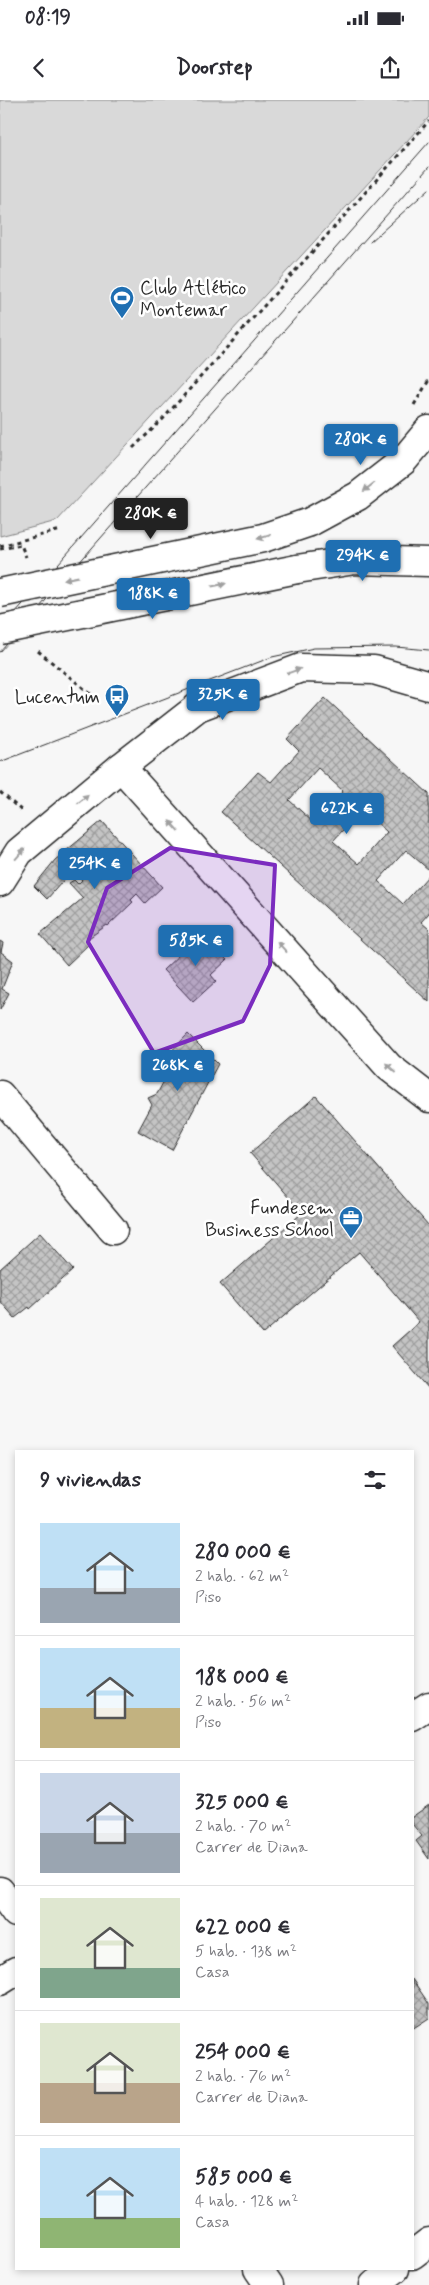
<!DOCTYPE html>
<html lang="es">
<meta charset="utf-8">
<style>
:root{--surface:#fff;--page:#f2f2f3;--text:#2b2b33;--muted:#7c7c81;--line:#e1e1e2;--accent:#1f6fb2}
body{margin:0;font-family:Mynerve,sans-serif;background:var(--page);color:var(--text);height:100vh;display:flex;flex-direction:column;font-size:19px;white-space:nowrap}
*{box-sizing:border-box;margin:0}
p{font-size:16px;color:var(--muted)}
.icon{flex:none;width:28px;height:28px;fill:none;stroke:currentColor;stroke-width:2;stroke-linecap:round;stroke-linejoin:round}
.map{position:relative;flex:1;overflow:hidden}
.panel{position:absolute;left:15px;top:1350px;width:399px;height:820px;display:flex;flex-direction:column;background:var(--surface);border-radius:0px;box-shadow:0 2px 8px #0003}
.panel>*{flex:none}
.price{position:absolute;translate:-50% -42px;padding:0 11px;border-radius:5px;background:var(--accent);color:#fff;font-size:16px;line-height:32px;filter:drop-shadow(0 1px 2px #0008)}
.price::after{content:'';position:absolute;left:50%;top:30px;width:15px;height:11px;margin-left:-8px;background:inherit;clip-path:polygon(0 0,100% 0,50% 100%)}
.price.on{background:#222;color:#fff}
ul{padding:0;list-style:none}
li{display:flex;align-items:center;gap:15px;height:125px;padding:0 25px}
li+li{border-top:1px solid var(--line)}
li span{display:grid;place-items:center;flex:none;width:140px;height:100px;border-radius:0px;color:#555}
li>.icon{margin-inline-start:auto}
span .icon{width:60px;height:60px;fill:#fffc;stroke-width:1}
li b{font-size:21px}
h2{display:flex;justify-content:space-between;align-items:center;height:60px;padding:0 25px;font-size:21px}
.status{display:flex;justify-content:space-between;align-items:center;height:35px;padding:0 25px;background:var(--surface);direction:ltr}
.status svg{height:14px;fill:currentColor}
header{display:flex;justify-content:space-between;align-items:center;height:65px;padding:0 25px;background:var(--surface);font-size:22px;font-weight:700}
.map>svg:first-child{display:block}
.pitch{fill:#d9d9d9;stroke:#828282}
.building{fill:url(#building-cross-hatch);stroke:#2b2b2b;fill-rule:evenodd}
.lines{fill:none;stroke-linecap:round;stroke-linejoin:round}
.minor-casing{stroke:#2b2b2b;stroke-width:31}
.major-casing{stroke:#2b2b2b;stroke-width:31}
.path{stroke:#2b2b2b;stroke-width:3;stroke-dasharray:4 4;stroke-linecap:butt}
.minor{stroke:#fff;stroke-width:28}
.major{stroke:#fff;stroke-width:28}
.tram{stroke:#2b2b2b;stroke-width:1}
.major-bridge-casing{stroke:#2b2b2b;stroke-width:31;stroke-linecap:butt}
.major-bridge{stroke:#fff;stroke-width:28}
.oneway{fill:#a0a0a0}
.marked{fill:#7b2cbf;fill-opacity:0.2;stroke:#7b2cbf;stroke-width:4;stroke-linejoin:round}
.labels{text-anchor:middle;stroke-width:5;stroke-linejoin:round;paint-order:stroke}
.poi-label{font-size:19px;fill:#2b2b2b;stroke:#fff;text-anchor:end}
</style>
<div class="status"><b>08:19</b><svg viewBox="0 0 49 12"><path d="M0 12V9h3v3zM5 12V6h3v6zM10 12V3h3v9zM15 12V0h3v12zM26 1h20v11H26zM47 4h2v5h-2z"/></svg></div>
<header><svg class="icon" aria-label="back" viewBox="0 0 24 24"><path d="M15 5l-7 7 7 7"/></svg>Doorstep<svg class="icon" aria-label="share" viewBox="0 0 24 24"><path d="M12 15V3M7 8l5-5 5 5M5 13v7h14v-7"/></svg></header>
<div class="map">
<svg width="429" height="2185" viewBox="0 0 429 2185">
<defs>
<pattern id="building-cross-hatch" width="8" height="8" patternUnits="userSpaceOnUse" patternTransform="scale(1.25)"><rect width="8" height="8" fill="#c4c4c4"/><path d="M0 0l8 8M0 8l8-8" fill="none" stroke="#9f9f9f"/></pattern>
</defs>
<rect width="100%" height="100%" fill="#f7f7f7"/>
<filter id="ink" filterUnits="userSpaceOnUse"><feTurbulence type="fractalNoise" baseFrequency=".02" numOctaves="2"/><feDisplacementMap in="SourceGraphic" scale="10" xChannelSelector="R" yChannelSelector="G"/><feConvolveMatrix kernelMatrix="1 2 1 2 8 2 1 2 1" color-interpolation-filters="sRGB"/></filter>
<g filter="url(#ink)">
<path class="pitch" d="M0 0H429V17L57 421 0 436Z"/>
<g class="building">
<path d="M325 598 429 694V770L406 750 378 781 403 804 429 775V813L421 822 429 829V902L221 712 258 672 271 682 299 651 287 639ZM318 668 343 691 314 723 289 700ZM362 709 387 732 359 764 333 741Z"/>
<path d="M102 721 162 787 145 803 137 794 131 800 133 802 108 826 107 825 86 840 89 844 67 865 40 834 83 798 69 783 74 780 78 784 82 780 77 774 90 765 80 754 75 758 76 760 65 770 69 774 47 799 34 786 55 760Z"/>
<path d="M202 833 227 860 211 875 216 881 193 902 163 870Z"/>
<path d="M0 841 3 843 1 852 13 861 2 889 9 893 0 910Z"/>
<path d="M188 934 218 964 172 1050 138 1031 152 1005 148 998 157 994 166 977 156 967Z"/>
<path d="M316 996 429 1126V1289L392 1246 419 1222 359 1152 263 1234 220 1184 302 1113 250 1053Z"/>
<path d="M40 1133 73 1170 30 1209 29 1207 15 1218 0 1201V1169Z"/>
<path d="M429 1705V1759L416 1741 422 1736 412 1724V1717Z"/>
<path d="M412 1879 429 1904V1918L412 1929Z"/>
</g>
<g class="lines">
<defs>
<g id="minor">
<path d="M121 667 389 967 429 998"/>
<path d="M0 782 19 752 121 667 198 607 301 568 374 570 429 586"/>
<path d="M0 995 113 1130"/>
<path d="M412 1617 429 1606"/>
<path d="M0 1791 16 1813"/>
<path d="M0 1881 16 1871"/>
<path d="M412 2155 429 2142"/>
<path d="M258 2169 269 2185"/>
<path d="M374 2185 395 2169"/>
</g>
<g id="major">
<path d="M310 422 358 396 403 361 429 330"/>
<path d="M297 469 355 460 429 462"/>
</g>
</defs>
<use href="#minor" class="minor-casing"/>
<use href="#major" class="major-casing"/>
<g class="path">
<path d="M414 305 429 280"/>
<path d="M133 348 163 319 429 21"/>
<path d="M0 446 61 430"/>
<path d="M0 449 21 445 26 457"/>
<path d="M38 551 98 600"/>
<path d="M0 692 22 711"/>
</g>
<use href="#minor" class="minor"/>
<use href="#major" class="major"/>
<g class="tram">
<path d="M370 142 429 89"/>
<path d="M0 530 429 42"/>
<path d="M0 552 429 67"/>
<path d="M0 662 272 557 314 548 396 547 429 550"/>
</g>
<defs>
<g id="major-bridge">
<path d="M0 493 263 438 310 422"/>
<path d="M0 530 297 469"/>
</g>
</defs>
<use href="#major-bridge" class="major-bridge-casing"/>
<use href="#major-bridge" class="major-bridge"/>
</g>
<defs><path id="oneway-solid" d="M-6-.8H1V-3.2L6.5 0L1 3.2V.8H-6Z" transform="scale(1.25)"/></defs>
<g class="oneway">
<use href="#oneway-solid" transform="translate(369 387) rotate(142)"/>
<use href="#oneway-solid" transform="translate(264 437) rotate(164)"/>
<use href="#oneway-solid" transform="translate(71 478) rotate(169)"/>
<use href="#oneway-solid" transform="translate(219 485) rotate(-12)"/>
<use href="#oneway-solid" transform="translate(294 571) rotate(-20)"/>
<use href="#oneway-solid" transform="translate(83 699) rotate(-40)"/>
<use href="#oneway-solid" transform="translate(174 726) rotate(-132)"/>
<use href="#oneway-solid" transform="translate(20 754) rotate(-49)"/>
<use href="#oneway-solid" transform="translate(282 847) rotate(-132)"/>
<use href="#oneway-solid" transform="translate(391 968) rotate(-138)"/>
</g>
</g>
<path class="marked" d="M170 748 275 765 270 865 243 921 154 953 88 842 107 788Z"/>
<defs>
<symbol id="stadium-pin" viewBox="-11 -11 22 30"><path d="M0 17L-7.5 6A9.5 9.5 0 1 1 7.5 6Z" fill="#1f6fb2" stroke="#fff"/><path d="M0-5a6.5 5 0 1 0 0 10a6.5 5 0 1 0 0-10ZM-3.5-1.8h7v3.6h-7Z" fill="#fff"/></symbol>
<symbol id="bus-pin" viewBox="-11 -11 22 30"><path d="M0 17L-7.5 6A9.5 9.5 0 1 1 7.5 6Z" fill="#1f6fb2" stroke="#fff"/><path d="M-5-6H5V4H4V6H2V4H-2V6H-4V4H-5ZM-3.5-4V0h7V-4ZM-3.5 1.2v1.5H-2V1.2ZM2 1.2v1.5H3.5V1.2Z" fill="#fff"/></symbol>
<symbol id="office-pin" viewBox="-11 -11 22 30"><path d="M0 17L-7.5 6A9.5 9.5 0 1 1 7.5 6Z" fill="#1f6fb2" stroke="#fff"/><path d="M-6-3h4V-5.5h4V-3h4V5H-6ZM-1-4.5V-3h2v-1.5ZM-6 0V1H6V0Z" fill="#fff"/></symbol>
</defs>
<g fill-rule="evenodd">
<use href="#stadium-pin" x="108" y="184" width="28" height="38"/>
<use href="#bus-pin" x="103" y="582" width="28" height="38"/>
<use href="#office-pin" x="337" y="1104" width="28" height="38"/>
</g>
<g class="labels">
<g class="poi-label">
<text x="140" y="194" text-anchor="start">Club Atlético<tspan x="140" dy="22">Montemar</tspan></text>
<text x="100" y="603">Lucentum</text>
<text x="334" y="1114">Fundesem<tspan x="334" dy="22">Business School</tspan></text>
</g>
</g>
</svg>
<b class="price" style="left:361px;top:366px">280K €</b>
<b class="price on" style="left:151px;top:440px">280K €</b>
<b class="price" style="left:363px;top:482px">294K €</b>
<b class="price" style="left:153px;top:520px">188K €</b>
<b class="price" style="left:223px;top:621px">325K €</b>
<b class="price" style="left:347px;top:735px">622K €</b>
<b class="price" style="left:95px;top:790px">254K €</b>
<b class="price" style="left:196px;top:867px">585K €</b>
<b class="price" style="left:178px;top:992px">268K €</b>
<section class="panel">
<h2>9 viviendas<svg class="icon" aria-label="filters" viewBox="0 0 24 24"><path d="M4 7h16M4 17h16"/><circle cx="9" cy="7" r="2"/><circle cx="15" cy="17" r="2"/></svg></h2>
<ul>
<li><span style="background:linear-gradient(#bfe0f5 65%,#9aa5b1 0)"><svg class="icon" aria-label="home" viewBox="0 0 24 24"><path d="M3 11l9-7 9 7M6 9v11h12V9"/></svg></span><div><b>280 000 €</b><p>2 hab. · 62 m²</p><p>Piso</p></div></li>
<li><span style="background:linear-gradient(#bfe0f5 60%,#c2b280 0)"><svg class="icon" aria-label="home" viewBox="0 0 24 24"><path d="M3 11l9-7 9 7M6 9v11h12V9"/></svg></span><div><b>188 000 €</b><p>2 hab. · 56 m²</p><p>Piso</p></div></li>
<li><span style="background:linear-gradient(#c9d6e8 60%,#9aa5b1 0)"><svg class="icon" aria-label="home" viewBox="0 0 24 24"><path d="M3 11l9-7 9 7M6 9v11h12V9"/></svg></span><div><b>325 000 €</b><p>2 hab. · 70 m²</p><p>Carrer de Diana</p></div></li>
<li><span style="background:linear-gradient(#dfe7d0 70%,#7fa58c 0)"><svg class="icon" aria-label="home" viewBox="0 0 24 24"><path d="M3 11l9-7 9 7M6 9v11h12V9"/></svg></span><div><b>622 000 €</b><p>5 hab. · 138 m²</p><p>Casa</p></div></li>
<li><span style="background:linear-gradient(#dfe7d0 60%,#b9a48a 0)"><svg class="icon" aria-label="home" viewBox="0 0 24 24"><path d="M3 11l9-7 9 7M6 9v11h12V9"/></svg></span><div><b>254 000 €</b><p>2 hab. · 76 m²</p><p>Carrer de Diana</p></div></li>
<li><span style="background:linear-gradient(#bfe0f5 70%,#8fb573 0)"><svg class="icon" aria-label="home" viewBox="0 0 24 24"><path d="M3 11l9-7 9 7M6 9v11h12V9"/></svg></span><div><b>585 000 €</b><p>4 hab. · 128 m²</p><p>Casa</p></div></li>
</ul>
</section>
</div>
